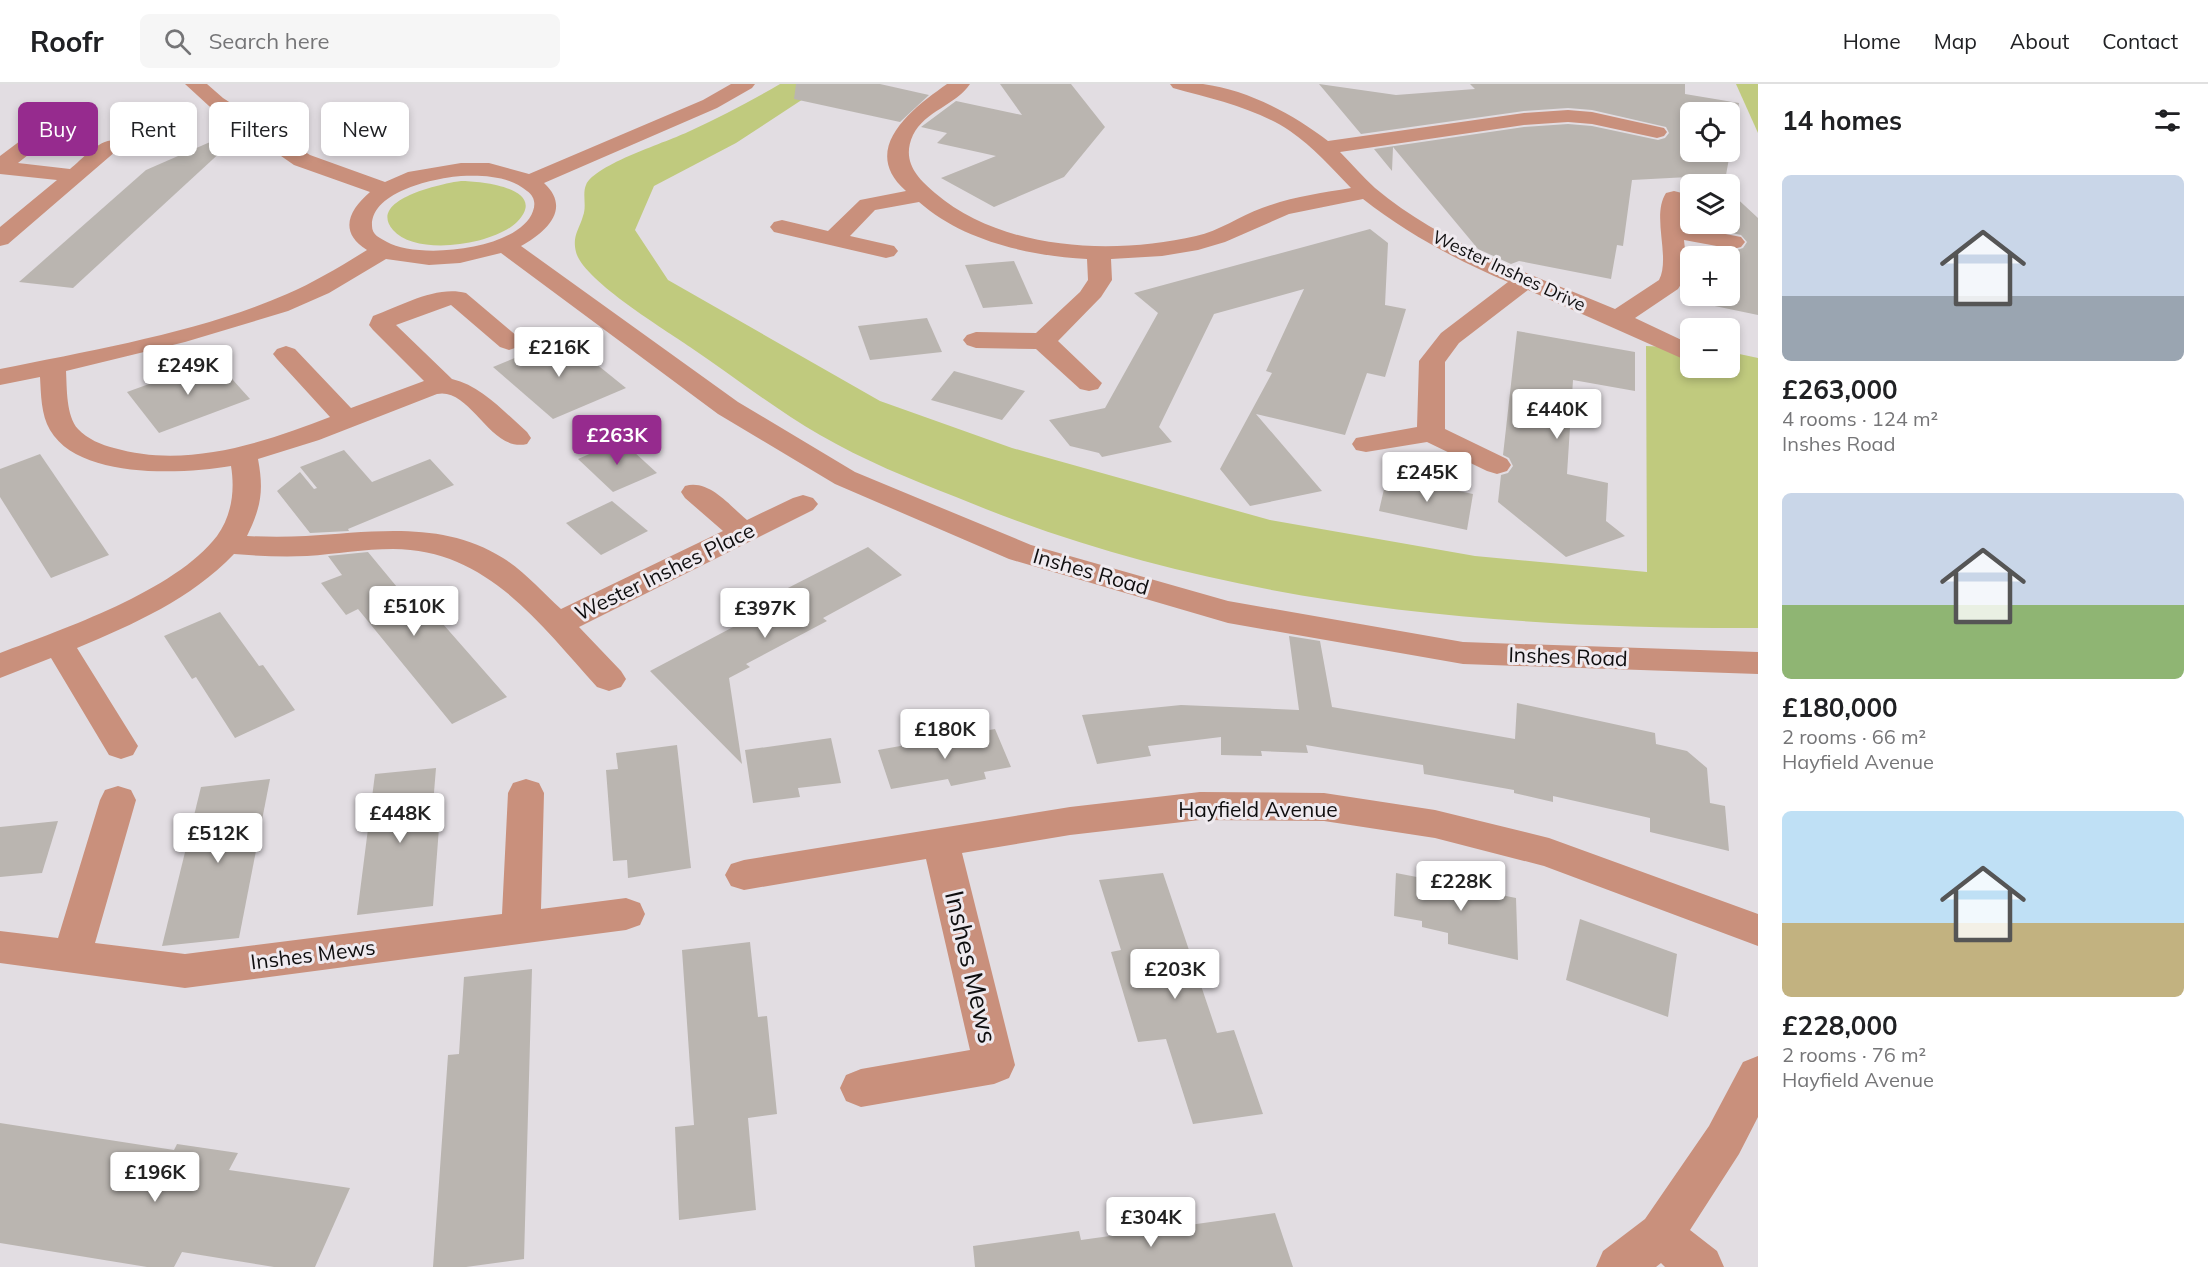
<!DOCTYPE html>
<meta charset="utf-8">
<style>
:root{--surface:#fff;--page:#f6f6f6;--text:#202124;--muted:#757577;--line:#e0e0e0;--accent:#962b8e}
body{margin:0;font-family:Mulish,sans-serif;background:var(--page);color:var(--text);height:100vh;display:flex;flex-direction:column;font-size:22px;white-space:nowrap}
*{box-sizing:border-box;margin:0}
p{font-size:20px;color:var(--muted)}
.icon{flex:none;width:33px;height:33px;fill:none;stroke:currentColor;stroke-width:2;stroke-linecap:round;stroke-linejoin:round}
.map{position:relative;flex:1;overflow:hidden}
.details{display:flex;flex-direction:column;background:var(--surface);width:450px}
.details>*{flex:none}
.hud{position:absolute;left:18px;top:18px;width:570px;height:54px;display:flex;gap:12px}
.tools{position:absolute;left:1680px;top:18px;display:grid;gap:12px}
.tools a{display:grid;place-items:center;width:60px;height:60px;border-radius:9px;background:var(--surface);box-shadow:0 3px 9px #0003;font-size:30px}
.price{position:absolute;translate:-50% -51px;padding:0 14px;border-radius:6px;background:#fff;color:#222;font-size:20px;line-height:39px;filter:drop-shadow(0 2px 3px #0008)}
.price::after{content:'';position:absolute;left:50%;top:36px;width:18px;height:14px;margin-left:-9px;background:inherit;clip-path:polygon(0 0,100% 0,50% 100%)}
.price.selected{background:var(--accent);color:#fff}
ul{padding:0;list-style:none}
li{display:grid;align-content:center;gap:12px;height:318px;padding:0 24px}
li span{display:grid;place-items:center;height:186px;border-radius:9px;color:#555}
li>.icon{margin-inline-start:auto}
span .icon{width:108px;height:108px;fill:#fffc;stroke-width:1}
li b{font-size:26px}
h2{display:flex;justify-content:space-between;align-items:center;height:72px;padding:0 24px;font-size:26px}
.tag{padding:0 21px;border-radius:9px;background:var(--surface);box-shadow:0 3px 9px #0003;font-size:21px;line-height:54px}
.tag.selected{background:var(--accent);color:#fff}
header{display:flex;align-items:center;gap:36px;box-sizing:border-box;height:84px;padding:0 30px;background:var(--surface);border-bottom:2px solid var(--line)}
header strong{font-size:28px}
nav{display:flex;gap:33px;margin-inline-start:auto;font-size:21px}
.search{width:420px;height:54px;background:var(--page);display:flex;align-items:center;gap:15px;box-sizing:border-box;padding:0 21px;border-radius:9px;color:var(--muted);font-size:22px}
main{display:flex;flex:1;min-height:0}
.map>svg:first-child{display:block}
.green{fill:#c0ca7e}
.building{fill:#bab5b0;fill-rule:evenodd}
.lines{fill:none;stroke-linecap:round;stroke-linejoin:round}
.minor{fill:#c9907c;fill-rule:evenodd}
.labels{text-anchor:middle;stroke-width:6;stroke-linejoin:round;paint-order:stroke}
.far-street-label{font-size:18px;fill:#0f0e0f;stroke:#efeaef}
.street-label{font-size:21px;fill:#0f0e0f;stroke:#efeaef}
.near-street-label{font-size:26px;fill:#0f0e0f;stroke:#efeaef}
</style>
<header>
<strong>Roofr</strong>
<div class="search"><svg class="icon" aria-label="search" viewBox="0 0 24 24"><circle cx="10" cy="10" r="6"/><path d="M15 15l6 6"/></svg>Search here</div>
<nav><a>Home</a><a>Map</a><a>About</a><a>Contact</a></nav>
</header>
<main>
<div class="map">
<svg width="1758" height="1183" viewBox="0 0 1758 1183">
<rect width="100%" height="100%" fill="#e2dde2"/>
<g class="green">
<path d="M780 0H826L736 59 654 102 635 146 668 196 880 317 1012 364 1270 436 1475 472 1647 488 1646 262 1690 264V284H1730V268L1758 274V544C1484 545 1212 520 956 413 910 395 863 376 820 351 775 325 733 292 690 263 664 245 583 196 576 168 572 152 579 146 583 132 587 122 582 110 586 101 595 80 668 58 690 47 720 33 751 17 780 0Z"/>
<path d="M1736 0H1758V49Z"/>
<path d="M461 97C480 97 550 104 517 138 494 161 416 173 393 146 366 115 445 99 461 97Z"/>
</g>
<g class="building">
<path d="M796 0H880L929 11 900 38 794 15Z"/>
<path d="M1000 0H1071L1105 43 1064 93 994 123 941 94 996 72 937 59 947 49 921 43 956 17 1022 31Z"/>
<path d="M1319 0 1396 11 1475 5 1470 0H1685V10L1739 19 1726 91 1632 96 1623 162 1617 161 1611 195 1519 177 1511 180 1478 165 1393 63 1392 87 1374 65 1524 43 1568 40 1592 42 1658 56 1665 54 1669 49 1666 43 1592 26 1568 24 1524 27 1361 50ZM1690 28H1730V68H1690Z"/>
<path d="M233 48 237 53 73 204 19 198 146 86Z"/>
<path d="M1730 108 1758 134V231L1705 220 1707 212H1730V172H1705L1707 162 1734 167 1743 164 1747 158 1741 151 1708 144 1709 140H1730Z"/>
<path d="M1370 145 1388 159 1385 221 1406 225 1385 293 1367 289 1345 351 1256 330 1322 407 1250 422 1220 385 1272 289 1266 287 1304 205 1214 230 1159 343 1172 358 1102 373 1099 369 1070 362 1049 336 1105 324 1158 229 1134 209Z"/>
<path d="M1014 177 1033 220 983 224 965 181Z"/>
<path d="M927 234 942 268 870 276 858 242Z"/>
<path d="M1517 247 1635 268V307L1573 296 1567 390 1608 399 1606 437 1625 452 1566 473 1498 418 1501 391 1508 389 1513 382 1509 374 1503 371Z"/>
<path d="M564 254 626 304 553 335 493 283Z"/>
<path d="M215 276 250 315 159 349 127 308Z"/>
<path d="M954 287 990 297 1025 307 1002 336 931 316Z"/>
<path d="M621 356 657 389 613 408 578 375Z"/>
<path d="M344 366 372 398 430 375 454 401 348 445 349 447 310 449 277 407 300 388 314 405 317 404 300 383Z"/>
<path d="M40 370 109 471 51 494 0 413V385Z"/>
<path d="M1387 392 1473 410 1467 446 1379 427Z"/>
<path d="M612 417 648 447 601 471 566 439Z"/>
<path d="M868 463 902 491 823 534 827 537 746 580 750 583 729 594 742 680 650 587 735 542 727 535Z"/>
<path d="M368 468 411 520 421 515 507 613 452 640 358 525 346 531 321 499 342 491 328 472Z"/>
<path d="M220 528 259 582 263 581 295 626 235 654 196 593 192 595 164 552Z"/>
<path d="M1289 552 1320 557 1332 623 1515 655 1517 619 1655 649 1656 660 1687 667 1707 684 1710 719 1725 722 1729 767 1650 748V734L1553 712V718L1514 709V706L1424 690 1423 681 1306 661 1308 669 1261 667 1262 672 1221 671V653L1148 662 1151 672 1097 680 1082 631 1181 621 1299 626Z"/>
<path d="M995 645 1011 683 984 688 986 695 951 702 948 695 891 705 878 666Z"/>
<path d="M831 654 841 699 798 704 800 713 753 719 745 666Z"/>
<path d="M677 661 691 784 628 794 627 776 613 777 606 686 618 685 616 669Z"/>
<path d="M436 684 431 745 439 744 433 822 357 831 375 690Z"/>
<path d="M270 695 239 854 162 862 201 703Z"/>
<path d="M58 737 42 789 0 793V743Z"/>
<path d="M1163 789 1217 949 1234 946 1263 1030 1193 1040 1166 955 1138 958 1111 868 1121 866 1099 796Z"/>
<path d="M1396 789 1448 799V789L1486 797V808L1516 814 1518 876 1448 860V849L1422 843V837L1394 832Z"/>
<path d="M1580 835 1677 870 1668 933 1566 896Z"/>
<path d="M750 858 758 933 767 932 777 1030 748 1034 756 1126 679 1136 675 1043 694 1041 682 866Z"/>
<path d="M532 885 524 1175 466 1183H433L448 971 459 970 464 893Z"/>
<path d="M0 1039 174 1066 177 1060 238 1069 229 1086 350 1104 315 1183H274L182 1168 174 1183H147L0 1159Z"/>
<path d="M1275 1129 1293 1183H975L973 1162 1079 1147 1081 1156Z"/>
</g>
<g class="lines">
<g class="minor">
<path d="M185 0H207L223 14 310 71 385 98 408 88 461 79H489L529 90 703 16 731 0H755L752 4 717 24 544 99C572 125 546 148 521 162L738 318 855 388 1031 461 1228 517 1463 558 1758 568V590L1463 580 1228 539 1009 475 835 400 718 330 501 169 460 179 429 181 386 175 329 209 288 227 185 258 66 287C67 304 66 332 78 345 87 355 102 361 114 364 186 385 263 359 330 333L277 275 273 270 277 265 286 262 295 265 351 324 424 297 373 246 369 241 373 232C401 222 436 201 466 209L518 253 522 258 518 263 509 266 500 263 451 221 396 241 452 295C482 302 504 328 527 348L531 354 527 360C490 369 471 303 437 310L319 356 258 375C264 407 261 423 247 452 267 453 287 453 306 452 373 448 443 436 503 474 525 488 542 508 561 525L723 447 685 414 681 408 685 402C709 395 729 421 747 436L793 414 803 411 813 414 818 420 813 426 579 543 621 587 626 595 621 603 609 607 597 603C540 540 487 465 393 465 364 465 336 470 307 472 282 473 258 472 234 470 191 515 134 540 77 564L138 662 133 671 121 675 109 671 51 574 0 594V569C63 545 175 507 217 452 232 431 235 406 231 382 183 390 79 396 50 346 41 331 41 310 40 293L0 301V285C93 266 200 248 287 210 315 198 341 182 367 166 338 148 349 126 370 108L294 81 209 22ZM461 92C484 91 509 92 527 107 534 112 536 119 533 127 520 166 418 176 387 158 380 154 372 151 372 142 371 107 436 94 461 92Z"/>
<path d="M947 0H970C956 21 925 27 913 51 901 77 917 94 935 109 1003 167 1113 171 1196 152 1219 147 1240 132 1262 124 1291 113 1321 109 1351 104 1332 84 1313 63 1290 47 1255 24 1213 15 1173 4L1170 0C1181 0 1192 0 1203 0 1248 6 1293 30 1328 57L1524 29 1568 26 1592 28 1664 44 1667 48 1664 52 1657 54 1592 40 1568 38 1524 41 1340 68C1352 80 1363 93 1375 104 1444 162 1534 191 1615 225L1659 196C1671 173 1651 132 1666 109L1674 107 1682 109 1685 114 1684 142 1741 153 1745 158 1741 163 1733 165 1684 156C1686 175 1689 189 1678 205L1635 234 1690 260V277L1681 274 1528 206 1459 259 1445 278V345L1507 375 1511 381 1507 387 1497 390 1487 387 1427 358 1366 368 1356 366 1352 360 1356 354 1417 343 1419 277 1441 249 1508 198C1456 176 1408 150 1363 115L1289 130 1225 158 1198 166 1162 172 1111 175 1112 196 1101 213 1058 257 1102 299 1098 305 1089 307 1080 305 1036 265 976 264 967 261 963 256 967 251 976 248 1036 249 1080 208 1088 196 1087 175C1030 172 963 157 919 118L875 126 850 152 894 162 898 167 894 172 886 174 774 148 770 143 774 138 782 136 828 147 860 116 906 107C858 65 913 24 947 0Z"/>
<path d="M47 40 54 42 57 46 54 50 18 79 70 85C84 74 101 52 119 57L123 61 8 160 0 162V143L57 96 0 90V72L40 42Z"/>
<path d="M526 695 539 699 544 709 541 825 626 814 640 819 645 830 640 841 626 846 185 904 0 879V847L58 854 100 716 105 706 118 702 131 706 136 716 95 859 185 870 502 830 508 709 513 699Z"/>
<path d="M1200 708 1324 709 1435 726 1549 754 1758 830V862L1544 782 1435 754 1324 737 1200 736 1070 751 962 769 1015 981 1009 994 994 1000 861 1023 846 1017 840 1004 846 991 861 985 970 966 926 775 744 806 731 802 725 791 731 780 744 776 1070 723Z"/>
<path d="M1758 972V1033L1739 1070 1690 1146 1717 1167 1724 1183H1665L1661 1179 1656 1183H1596L1603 1167 1645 1135 1709 1042 1743 978Z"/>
</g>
</g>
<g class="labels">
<g class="far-street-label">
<text transform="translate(1509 187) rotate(25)" y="6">Wester Inshes Drive</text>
</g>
<g class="street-label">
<text transform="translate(665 488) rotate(-26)" y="7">Wester Inshes Place</text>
<text transform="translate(1091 488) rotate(16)" y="7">Inshes Road</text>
<text transform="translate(1568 573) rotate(2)" y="7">Inshes Road</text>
<text x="1258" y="733">Hayfield Avenue</text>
<text transform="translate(313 871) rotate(-7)" y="7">Inshes Mews</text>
</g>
<g class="near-street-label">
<text transform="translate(971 883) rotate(77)" y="9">Inshes Mews</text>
</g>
</g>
</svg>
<div class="tools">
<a><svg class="icon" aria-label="locate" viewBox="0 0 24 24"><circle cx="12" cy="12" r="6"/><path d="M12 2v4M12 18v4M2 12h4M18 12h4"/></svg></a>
<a><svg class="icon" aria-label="layers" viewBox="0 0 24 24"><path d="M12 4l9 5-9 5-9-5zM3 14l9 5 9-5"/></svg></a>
<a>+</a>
<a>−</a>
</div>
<b class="price" style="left:559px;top:294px">£216K</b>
<b class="price" style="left:188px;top:312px">£249K</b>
<b class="price" style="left:1557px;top:356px">£440K</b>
<b class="price selected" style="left:617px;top:382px">£263K</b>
<b class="price" style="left:1427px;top:419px">£245K</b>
<b class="price" style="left:414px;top:553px">£510K</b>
<b class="price" style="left:765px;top:555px">£397K</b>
<b class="price" style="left:945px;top:676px">£180K</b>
<b class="price" style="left:400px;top:760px">£448K</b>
<b class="price" style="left:218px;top:780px">£512K</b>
<b class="price" style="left:1461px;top:828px">£228K</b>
<b class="price" style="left:1175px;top:916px">£203K</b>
<b class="price" style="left:155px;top:1119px">£196K</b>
<b class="price" style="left:1151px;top:1164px">£304K</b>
<div class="hud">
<a class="tag selected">Buy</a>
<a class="tag">Rent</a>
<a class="tag">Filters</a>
<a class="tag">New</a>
</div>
</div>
<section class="details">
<h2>14 homes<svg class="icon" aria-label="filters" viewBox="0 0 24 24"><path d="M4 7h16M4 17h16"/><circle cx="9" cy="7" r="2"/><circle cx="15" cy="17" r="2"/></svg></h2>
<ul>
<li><span style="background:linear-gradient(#c9d6e8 65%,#9aa5b1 0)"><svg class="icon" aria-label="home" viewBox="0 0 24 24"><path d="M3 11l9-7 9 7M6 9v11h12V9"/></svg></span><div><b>£263,000</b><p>4 rooms · 124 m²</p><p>Inshes Road</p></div></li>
<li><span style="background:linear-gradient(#c9d6e8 60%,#8fb573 0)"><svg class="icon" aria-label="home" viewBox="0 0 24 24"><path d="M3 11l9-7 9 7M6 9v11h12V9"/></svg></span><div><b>£180,000</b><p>2 rooms · 66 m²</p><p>Hayfield Avenue</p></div></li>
<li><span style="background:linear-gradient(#bfe0f5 60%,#c2b280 0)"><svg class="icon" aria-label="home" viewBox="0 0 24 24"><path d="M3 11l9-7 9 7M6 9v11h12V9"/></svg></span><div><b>£228,000</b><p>2 rooms · 76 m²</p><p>Hayfield Avenue</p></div></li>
</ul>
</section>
</main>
